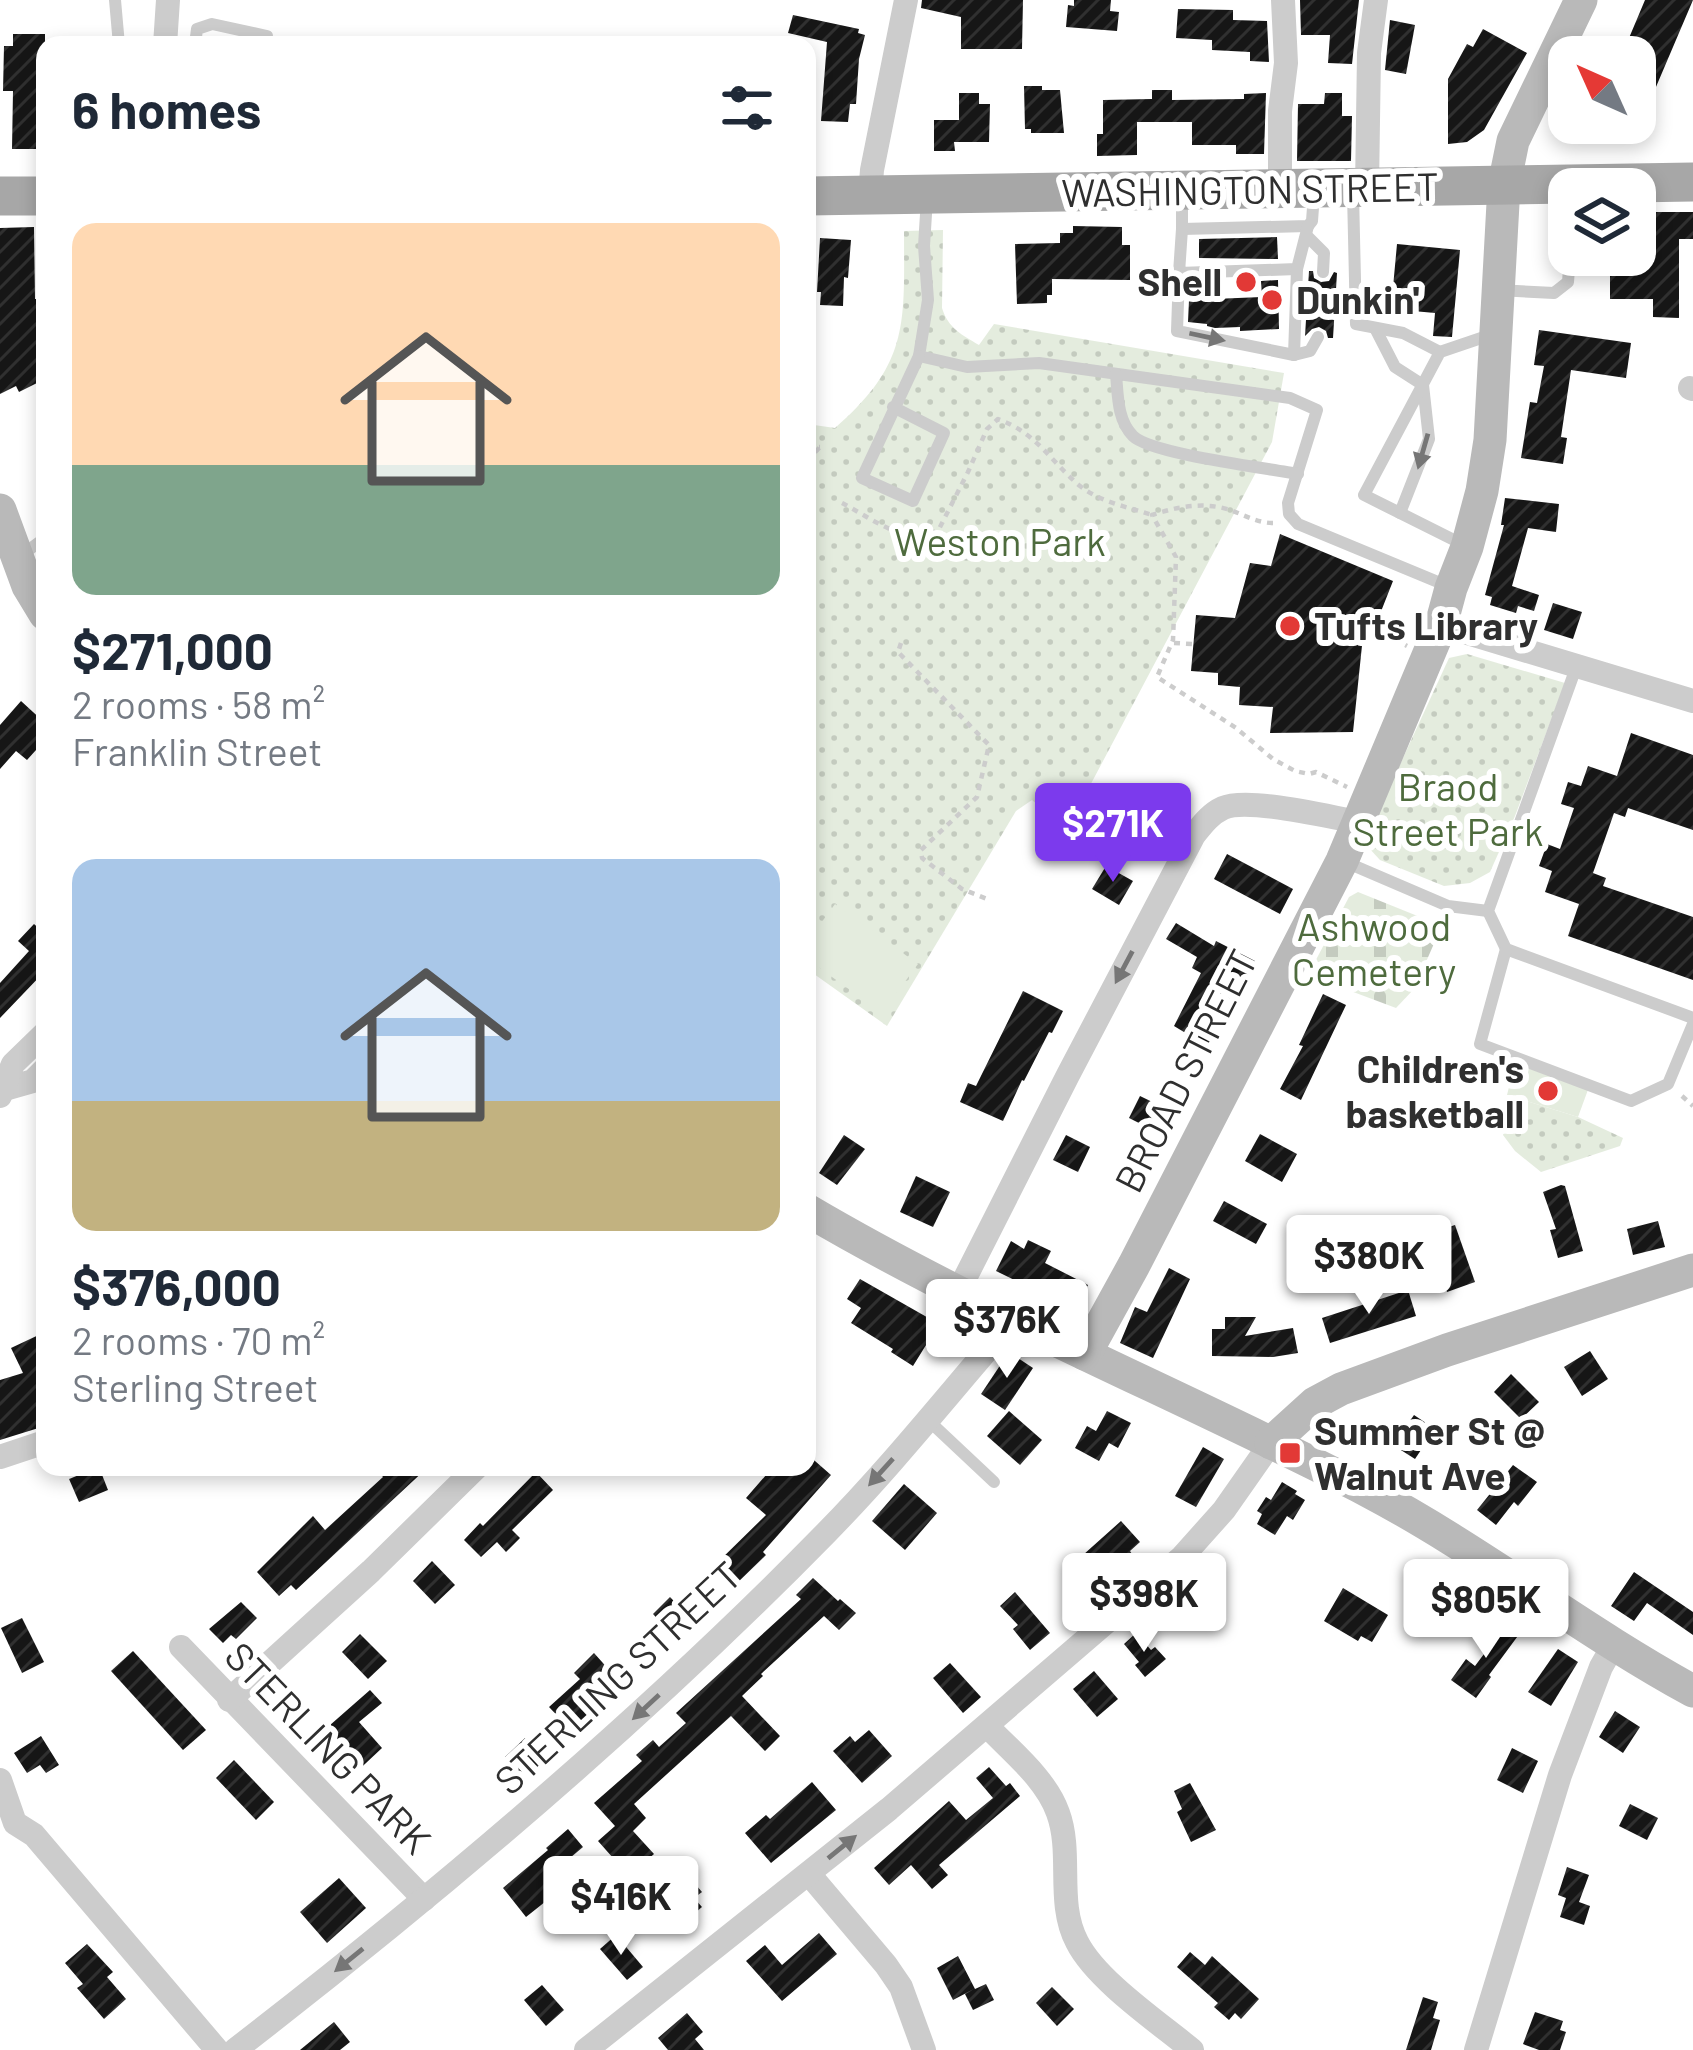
<!DOCTYPE html>
<meta charset="utf-8">
<style>
:root{--surface:#fff;--page:#f2f2f3;--text:#1f2937;--muted:#747a83;--accent:#7c3aed}
body{margin:0;font-family:Barlow,sans-serif;background:var(--page);color:var(--text);height:100vh;display:flex;flex-direction:column;font-size:45px;white-space:nowrap}
*{box-sizing:border-box;margin:0}
p{font-size:39px;color:var(--muted)}
.icon{flex:none;width:66px;height:66px;fill:none;stroke:currentColor;stroke-width:2;stroke-linecap:round;stroke-linejoin:round}
.map{position:relative;flex:1;overflow:hidden}
.drawer{position:absolute;left:36px;top:36px;width:780px;height:1440px;display:flex;flex-direction:column;background:var(--surface);border-radius:24px;box-shadow:0 6px 18px #0003}
.drawer>*{flex:none}
.needle{width:78px;rotate:315deg}
.tools{position:absolute;left:1548px;top:36px;display:grid;gap:24px}
.tools a{display:grid;place-items:center;width:108px;height:108px;border-radius:24px;background:var(--surface);box-shadow:0 6px 18px #0003;font-size:60px}
.price{position:absolute;translate:-50% -102px;padding:0 27px;border-radius:12px;background:#fff;color:#222;font-size:39px;line-height:78px;filter:drop-shadow(0 3px 6px #0008)}
.price::after{content:'';position:absolute;left:50%;top:72px;width:36px;height:27px;margin-left:-18px;background:inherit;clip-path:polygon(0 0,100% 0,50% 100%)}
.price.active{background:var(--accent);color:#fff}
ul{padding:0;list-style:none}
li{display:grid;align-content:center;gap:24px;height:636px;padding:0 36px}
li span{display:grid;place-items:center;height:372px;border-radius:24px;color:#555}
li>.icon{margin-inline-start:auto}
span .icon{width:216px;height:216px;fill:#fffc;stroke-width:1}
li b{font-size:51px}
h2{display:flex;justify-content:space-between;align-items:center;height:144px;padding:0 36px;font-size:51px}
.map>svg:first-child{display:block}
.cemetery{fill:url(#cemetery-stones)}
.park{fill:url(#park-dots)}
.garden{fill:#e4ecde}
.building{fill:url(#building-hatch)}
.lines{fill:none;stroke-linecap:round;stroke-linejoin:round}
.path{stroke:#ccc;stroke-width:4.5;stroke-dasharray:6 6;stroke-linecap:butt}
.lane{stroke:#ccc;stroke-width:12}
.street{stroke:#ccc;stroke-width:24}
.secondary{stroke:#b9b9b9;stroke-width:33}
.primary{stroke:#a7a7a7;stroke-width:39}
.oneway{fill:#767676}
.poi-dot{fill:#e23936;stroke:#fff;stroke-width:4.5}
.labels{text-anchor:middle;stroke-width:12;stroke-linejoin:round;paint-order:stroke}
.street-label{font-size:39px;fill:#2f2f2f;stroke:#fff}
.poi-label{font-size:39px;font-weight:bold;fill:#2f2f2f;stroke:#fff;text-anchor:start}
.park-label{font-size:39px;fill:#4e6b3d;stroke:#fff}
</style>
<div class="map">
<svg width="1693" height="2050" viewBox="0 0 1693 2050">
<defs>
<pattern id="cemetery-stones" width="16" height="16" patternUnits="userSpaceOnUse" patternTransform="scale(3)"><rect width="16" height="16" fill="#e4ecde"/><path d="M2 7V4a2 2 0 0 1 4 0v3zM10 15v-3a2 2 0 0 1 4 0v3z" fill="#c4cbbf"/></pattern>
<pattern id="park-dots" width="8" height="8" patternUnits="userSpaceOnUse" patternTransform="scale(3)"><rect width="8" height="8" fill="#e4ecde"/><path d="M2 2h.1M6 6h.1" fill="none" stroke="#c4cbbf" stroke-width="1.8" stroke-linecap="round"/></pattern>
<pattern id="building-hatch" width="6" height="6" patternUnits="userSpaceOnUse" patternTransform="scale(3)"><rect width="6" height="6" fill="#161616"/><path d="M-1 1l2-2M0 6l6-6M5 7l2-2" fill="none" stroke="#303030"/></pattern>
</defs>
<rect width="100%" height="100%" fill="#fff"/>
<path class="cemetery" d="M1358 892 1420 917 1440 930 1414 989 1396 1008 1308 975 1349 897Z"/>
<g class="park">
<path d="M943 230 942 308C948 328 962 335 979 345L994 324 1284 373 1272 442 1067 829 1032 800 1016 811 887 1026 807 969V424L835 428C910 363 904 323 904 231Z"/>
<path d="M1467 654 1565 683 1515 816 1490 872 1470 883 1444 886 1380 860 1368 847V834L1449 658Z"/>
<path d="M1507 1095 1578 1117 1623 1138 1620 1146 1541 1172 1515 1151 1503 1135 1508 1120Z"/>
</g>
<g class="garden">
<path d="M835 904 918 964 882 1013 807 959V942Z"/>
<path d="M1516 1059 1589 1087 1578 1117 1507 1095Z"/>
</g>
<g class="building">
<path d="M922 0H1023L1022 49H961V17L921 8Z"/>
<path d="M1074 0H1111L1110 11 1119 12 1117 31 1066 27 1068 5 1074 6Z"/>
<path d="M1300 0H1359L1352 64 1328 63 1330 35H1301Z"/>
<path d="M1645 0H1693L1650 101 1635 95V57H1621Z"/>
<path d="M1178 9 1233 10V20L1267 21 1269 62 1250 61V52L1212 50V40L1176 38Z"/>
<path d="M793 15 859 29 858 33 865 35 859 59 856 104H850L848 122 821 121 827 42 788 33Z"/>
<path d="M1390 20 1415 25 1406 74 1385 70Z"/>
<path d="M1483 29 1527 53 1484 130 1467 142 1448 144V79L1467 44 1473 47Z"/>
<path d="M13 34H45V149H12L13 91H3L4 46H13Z"/>
<path d="M1024 86H1042V90H1060L1064 133H1031V129H1025Z"/>
<path d="M1152 90H1172V100L1244 99V94L1266 93 1264 154H1236V145H1192V122H1137V155L1097 156V134H1103V100L1152 99Z"/>
<path d="M959 93H979V104H990L989 142H954L955 151H934V120H959Z"/>
<path d="M1325 93H1342V116H1352L1351 161H1297L1298 104H1324Z"/>
<path d="M1635 212H1693V239H1679V318L1653 317V299H1610V255H1635Z"/>
<path d="M1073 226 1122 227V245H1130V280L1052 279V295H1047V303L1017 304 1015 244 1060 243V233H1073Z"/>
<path d="M34 227 35 299H45V379L19 392 16 386 0 394V228Z"/>
<path d="M1277 237 1278 259 1199 258V239Z"/>
<path d="M820 238 851 240 848 278 844 277 843 306 820 305 821 292H817Z"/>
<path d="M1397 244 1460 250 1452 337 1433 336 1435 313 1391 309Z"/>
<path d="M1309 271H1313L1314 278 1321 282 1329 281 1334 272 1337 273 1333 338H1328L1326 331 1319 327 1312 329 1305 336Z"/>
<path d="M1278 280 1279 329 1240 331V327L1215 328 1207 326V324L1188 322 1189 300 1262 297 1261 281Z"/>
<path d="M1539 330 1631 343 1626 378 1571 370 1561 437 1567 438 1563 464 1521 458 1530 402 1537 403 1544 366 1534 365Z"/>
<path d="M1505 498 1559 504 1556 532 1528 528 1512 586 1539 595 1534 611 1518 606 1516 613 1490 605 1492 597 1485 595 1504 525H1501Z"/>
<path d="M1280 534 1393 581 1380 614 1388 616 1382 642 1363 636 1353 732 1270 733 1273 707 1239 705 1240 687 1218 685V673L1191 671 1196 615 1235 618 1250 563 1271 566Z"/>
<path d="M1553 603 1582 612 1573 639 1544 630Z"/>
<path d="M21 701 45 723V740L27 760 16 751 0 769V725Z"/>
<path d="M1631 733 1693 755V830L1628 808 1625 817 1614 813 1593 873 1606 878 1603 886 1693 917V980L1568 936 1579 904 1545 892 1552 871 1539 866 1547 844 1560 849 1574 808 1561 804 1568 782 1581 786 1588 766 1617 776Z"/>
<path d="M1227 854 1293 889 1280 914 1214 879Z"/>
<path d="M1106 866 1133 881 1119 905 1092 889Z"/>
<path d="M1176 923 1214 946 1216 941 1255 961 1207 1046 1174 1026 1201 973 1192 968 1197 957 1166 939Z"/>
<path d="M34 924 45 934V971L0 1018V983L29 951 18 941Z"/>
<path d="M1023 991 1063 1011 1052 1033 1049 1032 1024 1081 1022 1080 1003 1121 960 1102 968 1083 976 1086Z"/>
<path d="M1323 994 1346 1005 1301 1100 1280 1089 1303 1046 1299 1045Z"/>
<path d="M1140 1096 1175 1113 1163 1135 1129 1118Z"/>
<path d="M1260 1134 1297 1154 1282 1182 1245 1161Z"/>
<path d="M844 1135 865 1149 837 1185 819 1173Z"/>
<path d="M1066 1135 1090 1147 1078 1172 1053 1160Z"/>
<path d="M916 1176 950 1192 933 1227 900 1212Z"/>
<path d="M1561 1185 1565 1186 1583 1251 1558 1258 1550 1230 1556 1229 1543 1192Z"/>
<path d="M1224 1201 1267 1224 1256 1244 1213 1221Z"/>
<path d="M1658 1221 1665 1247 1633 1255 1627 1229Z"/>
<path d="M1455 1225 1475 1282 1447 1292 1428 1234Z"/>
<path d="M1028 1240 1051 1251 1045 1263 1088 1285 1075 1310 996 1271 1011 1241 1024 1249Z"/>
<path d="M1169 1268 1190 1279 1153 1358 1120 1343 1135 1307 1147 1312Z"/>
<path d="M860 1279 939 1324 913 1366 891 1352 893 1349 851 1323 861 1308 847 1299Z"/>
<path d="M1408 1290 1416 1316 1330 1343 1322 1318Z"/>
<path d="M1225 1317H1256L1245 1336 1293 1328 1298 1353 1273 1357 1212 1356V1329H1225Z"/>
<path d="M45 1332V1426L0 1440V1380L23 1373 11 1348Z"/>
<path d="M1590 1351 1608 1379 1582 1396 1564 1367Z"/>
<path d="M1009 1352 1033 1368 1005 1410 981 1394Z"/>
<path d="M1511 1374 1539 1402 1521 1419 1494 1392Z"/>
<path d="M1009 1411 1042 1440 1020 1465 987 1436Z"/>
<path d="M1107 1411 1131 1423 1118 1448 1109 1443 1099 1461 1075 1448 1087 1426 1096 1431Z"/>
<path d="M1414 1415 1435 1429 1415 1459 1393 1445Z"/>
<path d="M1203 1447 1224 1459 1196 1507 1175 1496Z"/>
<path d="M807 1454 831 1475 763 1552 766 1555 734 1586 714 1566 766 1515 746 1498 773 1467H807Z"/>
<path d="M1513 1465 1537 1482 1518 1506 1514 1502 1496 1525 1477 1510Z"/>
<path d="M99 1467 108 1490 79 1502 69 1479Z"/>
<path d="M375 1467H428L296 1590 291 1585 279 1596 257 1572 313 1516 325 1530 383 1477Z"/>
<path d="M536 1472 553 1490 512 1530 520 1538 506 1552 497 1542 481 1557 464 1540 480 1523 483 1526Z"/>
<path d="M1282 1482 1297 1491 1295 1494 1305 1500 1293 1520 1287 1516 1275 1535 1257 1524 1262 1514 1257 1511 1266 1497 1271 1500Z"/>
<path d="M904 1484 937 1513 905 1550 872 1521Z"/>
<path d="M1121 1521 1140 1542 1130 1551 1132 1554 1105 1579 1083 1555Z"/>
<path d="M432 1561 455 1585 435 1604 413 1581Z"/>
<path d="M1634 1572 1693 1612V1635L1647 1603 1634 1621 1611 1606Z"/>
<path d="M813 1578 838 1601 840 1599 856 1613 839 1630 824 1616 761 1674 763 1676 742 1696 780 1736 765 1751 731 1716 634 1804 646 1818 633 1831 654 1854 629 1876 598 1841 615 1826 594 1803 642 1761 636 1755 653 1740 659 1747 686 1723 676 1713 801 1599 796 1595Z"/>
<path d="M1343 1588 1388 1615 1372 1642 1361 1636 1358 1641 1324 1621Z"/>
<path d="M1015 1592 1050 1633 1030 1650 1013 1629 1018 1625 1000 1606Z"/>
<path d="M670 1597 692 1620 674 1637 653 1614Z"/>
<path d="M241 1602 257 1618 236 1639 231 1635 223 1643 209 1629Z"/>
<path d="M22 1618 44 1662 22 1673 1 1628Z"/>
<path d="M1510 1619 1523 1629 1489 1675 1491 1677 1476 1698 1451 1680 1466 1659 1475 1666Z"/>
<path d="M1136 1633 1151 1650 1155 1647 1166 1659 1145 1677 1135 1665 1139 1662 1124 1644Z"/>
<path d="M360 1634 387 1661 368 1679 342 1652Z"/>
<path d="M1558 1649 1578 1662 1551 1706 1528 1692Z"/>
<path d="M133 1651 206 1730 183 1750 111 1671Z"/>
<path d="M594 1653 619 1681 589 1709 592 1712 572 1731 549 1707 580 1679 574 1673Z"/>
<path d="M950 1663 981 1697 963 1713 933 1678Z"/>
<path d="M1094 1671 1118 1699 1097 1717 1073 1689Z"/>
<path d="M370 1690 382 1703 359 1722 382 1748 350 1778 313 1740Z"/>
<path d="M1615 1711 1640 1727 1623 1753 1599 1737Z"/>
<path d="M869 1730 892 1756 862 1783 833 1751 850 1736 855 1742Z"/>
<path d="M41 1736 59 1765 46 1773 40 1765 27 1773 14 1753Z"/>
<path d="M525 1738 545 1760 525 1778 505 1757Z"/>
<path d="M1512 1748 1538 1761 1523 1793 1497 1780Z"/>
<path d="M234 1760 274 1802 256 1820 216 1778Z"/>
<path d="M989 1767 1006 1786 1010 1783 1020 1796 939 1865 948 1875 932 1889 911 1865 889 1885 874 1868 949 1801 966 1820 993 1798 976 1778Z"/>
<path d="M812 1782 836 1810 771 1863 745 1833 766 1815 770 1819Z"/>
<path d="M1190 1783 1216 1830 1191 1842 1177 1812 1182 1809 1174 1791Z"/>
<path d="M1630 1804 1658 1818 1647 1840 1619 1826Z"/>
<path d="M568 1829 583 1847 544 1880 555 1894 526 1917 503 1888 548 1850 546 1848Z"/>
<path d="M1567 1867 1589 1875 1579 1902 1590 1906 1584 1925 1560 1917 1566 1898 1558 1895Z"/>
<path d="M339 1878 366 1908 327 1943 300 1912Z"/>
<path d="M690 1878 702 1892 694 1898 702 1907 674 1931 655 1908Z"/>
<path d="M819 1933 837 1954 782 2001 746 1961 765 1945 782 1965Z"/>
<path d="M616 1935 643 1967 627 1980 600 1949Z"/>
<path d="M87 1944 113 1972 107 1977 126 1999 104 2019 77 1988 83 1984 65 1963Z"/>
<path d="M1190 1952 1205 1965 1212 1956 1259 1999 1241 2019 1235 2013 1229 2020 1214 2007 1218 2003 1177 1967Z"/>
<path d="M958 1956 975 1989 986 1984 994 2000 973 2010 965 1994 974 1989 953 2000 937 1968Z"/>
<path d="M542 1985 564 2010 546 2026 524 2000Z"/>
<path d="M1052 1987 1074 2009 1057 2026 1036 2003Z"/>
<path d="M1423 1997 1438 2002 1433 2018 1440 2020 1431 2050H1406Z"/>
<path d="M1535 2012 1563 2021 1560 2030 1566 2032 1560 2050H1539L1523 2044Z"/>
<path d="M687 2013 703 2032 695 2039 704 2050H668L658 2038Z"/>
<path d="M334 2022 350 2042 340 2050H300Z"/>
</g>
<g class="lines">
<g class="path">
<path d="M807 447H820"/>
<path d="M807 461 820 447"/>
<path d="M842 503C870 517 910 550 939 529L968 472 987 429 998 419C1038 434 1050 461 1080 486 1100 502 1128 507 1152 515"/>
<path d="M1273 523C1253 523 1238 510 1218 507 1196 503 1173 508 1152 515L1176 557 1173 640 1157 677 1236 728 1273 759 1295 771 1309 774 1316 772 1347 787"/>
<path d="M1384 634 1407 646"/>
<path d="M901 643 898 652 989 745 977 797 921 850 922 858 962 889 987 899"/>
<path d="M1174 643 1192 644"/>
<path d="M1682 1096 1693 1106"/>
</g>
<g class="lane">
<path d="M115 0 119 45"/>
<path d="M195 45 197 29 212 24 267 36V45"/>
<path d="M1353 193 1356 324 1403 333 1440 352"/>
<path d="M927 198 924 246 928 300 919 356 967 367 1039 363 1290 398 1317 410 1288 503 1289 514 1298 524 1450 587"/>
<path d="M1182 199V229L1308 226 1312 221 1314 194"/>
<path d="M1182 229 1179 273 1297 269 1308 226"/>
<path d="M1307 236 1324 253 1323 272"/>
<path d="M1179 273 1177 331 1294 355 1310 351 1318 337"/>
<path d="M1498 290 1554 293 1568 282 1570 255"/>
<path d="M1375 328 1395 367 1423 385 1429 439 1400 513"/>
<path d="M1294 355 1297 269"/>
<path d="M1116 374C1118 395 1117 420 1133 436 1151 454 1267 468 1298 474"/>
<path d="M893 407 944 433 913 501 862 478 919 356"/>
<path d="M1462 544 1364 495 1440 352 1493 334"/>
<path d="M19 557 45 538"/>
<path d="M1577 665 1488 911 1506 949 1693 1018"/>
<path d="M1343 861 1448 906 1488 911"/>
<path d="M1506 949 1480 1044 1631 1101 1668 1084 1693 1024"/>
<path d="M928 1420 994 1482"/>
</g>
<g class="street">
<path d="M165 45 168 0"/>
<path d="M1367 188 1369 53 1376 0"/>
<path d="M1280 189V111L1286 63 1283 0"/>
<path d="M870 196 872 170 906 0"/>
<path d="M1690 388 1693 389"/>
<path d="M1441 625 1693 701"/>
<path d="M5 1089 33 1081 45 1069"/>
<path d="M0 1096 13 1064 45 1033"/>
<path d="M958 1292 1068 1075 1194 835C1202 825 1210 814 1223 808 1248 797 1329 817 1359 822"/>
<path d="M0 1457 45 1442"/>
<path d="M181 1647 424 1899"/>
<path d="M229 1700 371 1571 477 1467"/>
<path d="M988 1727C1012 1752 1046 1779 1058 1813 1073 1854 1056 1902 1077 1942 1096 1980 1158 2022 1192 2050"/>
<path d="M0 1780 15 1823 34 1835 217 2050"/>
<path d="M809 1874 886 1965 901 1987 924 2050"/>
<path d="M235 2050C442 1890 643 1720 826 1533 892 1466 951 1391 1013 1320"/>
<path d="M586 2050 889 1809 1182 1557 1224 1510 1271 1443"/>
<path d="M1476 2050 1560 1775 1601 1667 1613 1646"/>
</g>
<g class="secondary">
<path d="M0 510 28 586 45 614"/>
<path d="M807 1210C987 1316 1182 1395 1368 1491 1480 1550 1581 1630 1693 1691"/>
<path d="M1085 1354 1134 1265 1342 861 1441 625 1451 588 1467 547 1482 491 1490 440 1504 185 1513 141 1581 0"/>
<path d="M1271 1443 1315 1403 1341 1389 1447 1350 1693 1270"/>
</g>
<g class="primary">
<path d="M0 196H45"/>
<path d="M807 196 1693 182"/>
</g>
</g>
<defs><path id="oneway-solid" d="M-6-.8H1V-3.2L6.5 0L1 3.2V.8H-6Z" transform="scale(3)"/></defs>
<g class="oneway">
<use href="#oneway-solid" transform="translate(1207 337) rotate(12)"/>
<use href="#oneway-solid" transform="translate(1423 451) rotate(106)"/>
<use href="#oneway-solid" transform="translate(1124 967) rotate(118)"/>
<use href="#oneway-solid" transform="translate(881 1472) rotate(132)"/>
<use href="#oneway-solid" transform="translate(646 1707) rotate(137)"/>
<use href="#oneway-solid" transform="translate(842 1847) rotate(-39)"/>
<use href="#oneway-solid" transform="translate(349 1960) rotate(141)"/>
</g>
<g class="poi-dot">
<circle cx="1246" cy="282" r="12"/>
<circle cx="1272" cy="300" r="12"/>
<circle cx="1290" cy="626" r="12"/>
<circle cx="1548" cy="1091" r="12"/>
<rect x="1278" y="1441" width="24" height="24" rx="6"/>
</g>
<g class="labels">
<g class="street-label">
<text transform="translate(1250 190) rotate(-1)" y="14">WASHINGTON STREET</text>
<text transform="translate(1186 1071) rotate(-63)" y="14">BROAD STREET</text>
<text transform="translate(618 1678) rotate(-43)" y="14">STERLING STREET</text>
<text transform="translate(328 1748) rotate(46)" y="14">STERLING PARK</text>
</g>
<g class="poi-label">
<text x="1222" y="296" text-anchor="end">Shell</text>
<text x="1296" y="314">Dunkin'</text>
<text x="1314" y="640">Tufts Library</text>
<text x="1524" y="1083" text-anchor="end">Children's<tspan x="1524" dy="45">basketball</tspan></text>
<text x="1314" y="1445">Summer St @<tspan x="1314" dy="45">Walnut Ave</tspan></text>
</g>
<g class="park-label">
<text x="1000" y="556">Weston Park</text>
<text x="1448" y="801">Braod<tspan x="1448" dy="45">Street Park</tspan></text>
<text x="1374" y="941">Ashwood<tspan x="1374" dy="45">Cemetery</tspan></text>
</g>
</g>
</svg>
<div class="tools">
<a><svg class="needle" viewBox="-14 -14 28 28"><path d="M0-13l5 13h-10z" fill="#e53935"/><path d="M0 13l5-13h-10z" fill="#747a83"/></svg></a>
<a><svg class="icon" aria-label="layers" viewBox="0 0 24 24"><path d="M12 4l9 5-9 5-9-5zM3 14l9 5 9-5"/></svg></a>
</div>
<b class="price active" style="left:1113px;top:885px">$271K</b>
<b class="price" style="left:1369px;top:1317px">$380K</b>
<b class="price" style="left:1007px;top:1381px">$376K</b>
<b class="price" style="left:1144px;top:1655px">$398K</b>
<b class="price" style="left:1486px;top:1661px">$805K</b>
<b class="price" style="left:621px;top:1958px">$416K</b>
<section class="drawer">
<h2>6 homes<svg class="icon" aria-label="filters" viewBox="0 0 24 24"><path d="M4 7h16M4 17h16"/><circle cx="9" cy="7" r="2"/><circle cx="15" cy="17" r="2"/></svg></h2>
<ul>
<li><span style="background:linear-gradient(#ffd9b3 65%,#7fa58c 0)"><svg class="icon" aria-label="home" viewBox="0 0 24 24"><path d="M3 11l9-7 9 7M6 9v11h12V9"/></svg></span><div><b>$271,000</b><p>2 rooms · 58 m²</p><p>Franklin Street</p></div></li>
<li><span style="background:linear-gradient(#a9c7e8 65%,#c2b280 0)"><svg class="icon" aria-label="home" viewBox="0 0 24 24"><path d="M3 11l9-7 9 7M6 9v11h12V9"/></svg></span><div><b>$376,000</b><p>2 rooms · 70 m²</p><p>Sterling Street</p></div></li>
</ul>
</section>
</div>
